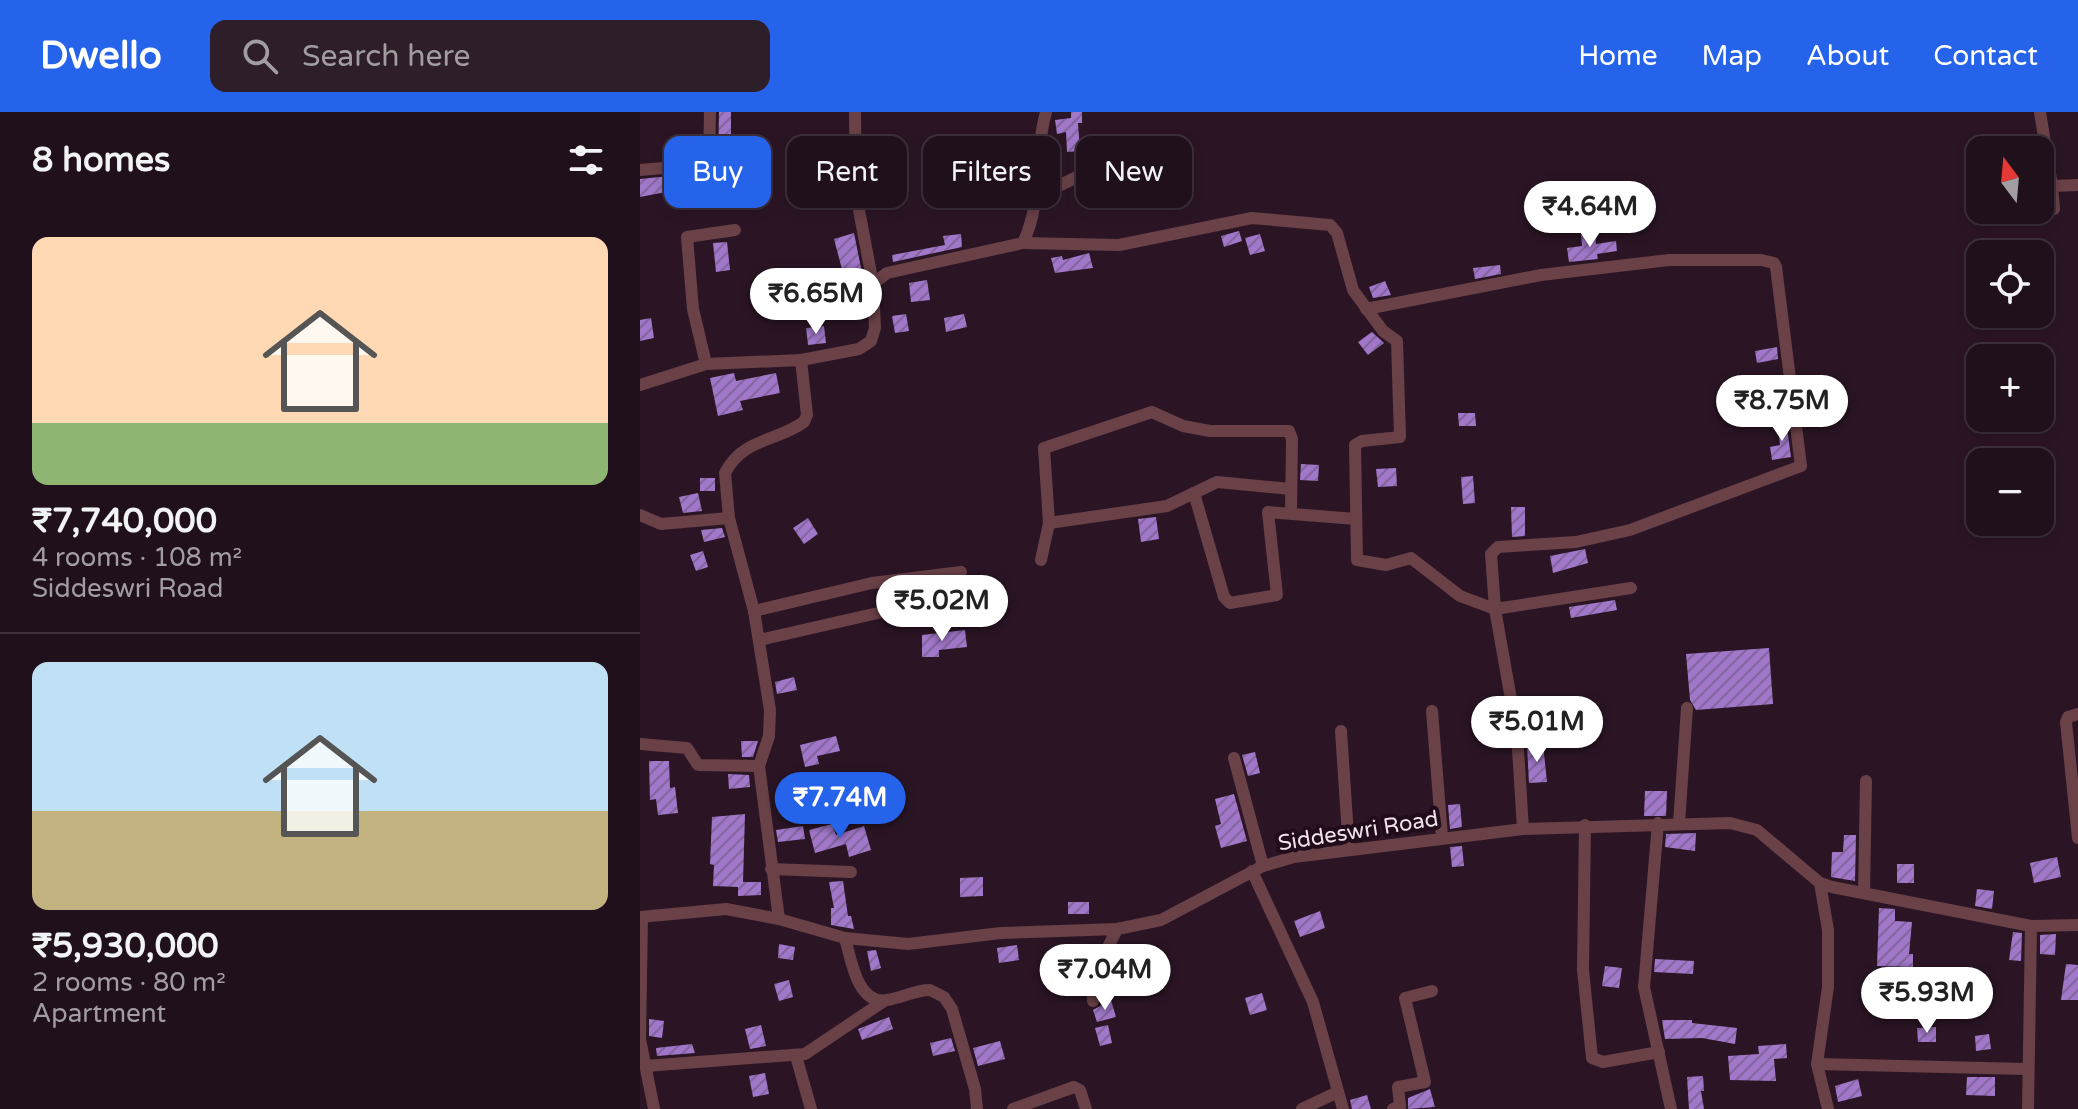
<!DOCTYPE html>
<meta charset="utf-8">
<style>
:root{--surface:#20101c;--page:#2d1e29;--text:#f1f3f6;--muted:#a29da3;--line:#3d303b;--accent:#2563eb}
body{margin:0;font-family:"Varela Round",sans-serif;background:var(--page);color:var(--text);height:100vh;display:flex;flex-direction:column;font-size:30px;white-space:nowrap}
*{box-sizing:border-box;margin:0}
p{font-size:26px;color:var(--muted)}
.icon{flex:none;width:44px;height:44px;fill:none;stroke:currentColor;stroke-width:2;stroke-linecap:round;stroke-linejoin:round}
.map{position:relative;flex:1;overflow:hidden}
.sheet{display:flex;flex-direction:column;background:var(--surface);width:640px}
.sheet>*{flex:none}
.hud{position:absolute;left:24px;top:24px;width:760px;height:72px;display:flex;gap:16px}
.needle{width:52px;rotate:344deg}
.buttons{position:absolute;left:1326px;top:24px;display:grid;gap:16px}
.buttons a{display:grid;place-items:center;width:88px;height:88px;border-radius:16px;background:var(--surface);box-shadow:0 4px 12px #0003,0 0 0 2px var(--line);font-size:40px}
.price{position:absolute;translate:-50% -68px;padding:0 18px;border-radius:28px;background:#fff;color:#222;font-size:26px;line-height:52px;filter:drop-shadow(0 2px 4px #0008)}
.price::after{content:'';position:absolute;left:50%;top:48px;width:24px;height:18px;margin-left:-12px;background:inherit;clip-path:polygon(0 0,100% 0,50% 100%)}
.price.current{background:var(--accent);color:#fff}
ul{padding:0;list-style:none}
li{display:grid;align-content:center;gap:16px;height:424px;padding:0 32px}
li+li{border-top:2px solid var(--line)}
li span{display:grid;place-items:center;height:248px;border-radius:16px;color:#555}
li>.icon{margin-inline-start:auto}
span .icon{width:144px;height:144px;fill:#fffc;stroke-width:1}
li b{font-size:34px}
h2{display:flex;justify-content:space-between;align-items:center;height:96px;padding:0 32px;font-size:34px}
.chip{padding:0 28px;border-radius:16px;background:var(--surface);box-shadow:0 4px 12px #0003,0 0 0 2px var(--line);font-size:28px;line-height:72px}
.chip.current{background:var(--accent);color:#fff}
header{display:flex;align-items:center;gap:48px;box-sizing:border-box;height:112px;padding:0 40px;background:var(--accent);color:#fff}
header strong{font-size:38px}
nav{display:flex;gap:44px;margin-inline-start:auto;font-size:28px}
.search{width:560px;height:72px;background:var(--page);display:flex;align-items:center;gap:20px;box-sizing:border-box;padding:0 28px;border-radius:16px;color:var(--muted);font-size:30px}
main{display:flex;flex:1;min-height:0}
.map>svg:first-child{display:block}
.building{fill:url(#building-hatch)}
.lines{fill:none;stroke-linecap:round;stroke-linejoin:round}
.street{stroke:#694147;stroke-width:12}
.labels{text-anchor:middle;stroke-width:8;stroke-linejoin:round;paint-order:stroke}
.street-label{font-size:22px;fill:#f2e2ec;stroke:#210c1b}
</style>
<header>
<strong>Dwello</strong>
<div class="search"><svg class="icon" aria-label="search" viewBox="0 0 24 24"><circle cx="10" cy="10" r="6"/><path d="M15 15l6 6"/></svg>Search here</div>
<nav><a>Home</a><a>Map</a><a>About</a><a>Contact</a></nav>
</header>
<main>
<section class="sheet">
<h2>8 homes<svg class="icon" aria-label="filters" viewBox="0 0 24 24"><path d="M4 7h16M4 17h16"/><circle cx="9" cy="7" r="2"/><circle cx="15" cy="17" r="2"/></svg></h2>
<ul>
<li><span style="background:linear-gradient(#ffd9b3 75%,#8fb573 0)"><svg class="icon" aria-label="home" viewBox="0 0 24 24"><path d="M3 11l9-7 9 7M6 9v11h12V9"/></svg></span><div><b>₹7,740,000</b><p>4 rooms · 108 m²</p><p>Siddeswri Road</p></div></li>
<li><span style="background:linear-gradient(#bfe0f5 60%,#c2b280 0)"><svg class="icon" aria-label="home" viewBox="0 0 24 24"><path d="M3 11l9-7 9 7M6 9v11h12V9"/></svg></span><div><b>₹5,930,000</b><p>2 rooms · 80 m²</p><p>Apartment</p></div></li>
</ul>
</section>
<div class="map">
<svg width="1438" height="997" viewBox="0 0 1438 997">
<defs>
<pattern id="building-hatch" width="6" height="6" patternUnits="userSpaceOnUse" patternTransform="scale(2)"><rect width="6" height="6" fill="#a177ca"/><path d="M-1 1l2-2M0 6l6-6M5 7l2-2" fill="none" stroke="#82659c"/></pattern>
</defs>
<rect width="100%" height="100%" fill="#2b1525"/>
<g class="building">
<path d="M79 0H91V34L96 33 97 51 78 52Z"/>
<path d="M431 0H442V11H438L440 39 427 40 426 20 417 22 415 8 431 6Z"/>
<path d="M365 36 379 37 378 52H389V64L366 63Z"/>
<path d="M30 64 31 79 0 85V67Z"/>
<path d="M599 119 602 129 584 135 581 124Z"/>
<path d="M214 121 221 156 203 161 194 127Z"/>
<path d="M955 121 956 132 976 129 977 139 957 142 958 147 929 150 927 136 942 134 941 123Z"/>
<path d="M321 122 322 135 253 150 252 143 305 133 303 124Z"/>
<path d="M620 122 625 139 610 143 605 126Z"/>
<path d="M87 130 90 158 76 160 73 131Z"/>
<path d="M449 141 453 156 415 161 411 146 422 144 423 148Z"/>
<path d="M860 153 861 162 835 167 833 156Z"/>
<path d="M287 168 290 188 271 190 269 171Z"/>
<path d="M745 169 751 183 733 186 729 175Z"/>
<path d="M192 184V191L218 188 220 202 178 207 175 187Z"/>
<path d="M266 202 269 219 255 221 252 204Z"/>
<path d="M324 202 327 215 306 220 304 206Z"/>
<path d="M11 206 14 226 0 229V208Z"/>
<path d="M184 214 186 231 168 233 166 216Z"/>
<path d="M732 220 744 231 728 243 718 230Z"/>
<path d="M1137 235 1138 247 1117 251 1115 239Z"/>
<path d="M94 261 96 269 136 261 140 281 100 289 103 298 78 304 70 266Z"/>
<path d="M818 301H835L836 314H819Z"/>
<path d="M1146 308 1151 345 1132 348 1130 335 1140 333 1137 310Z"/>
<path d="M661 352 679 353 678 369 660 368Z"/>
<path d="M756 356 757 374 738 375 736 357Z"/>
<path d="M833 364 835 391 823 392 821 365Z"/>
<rect x="60" y="366" width="15" height="13"/>
<path d="M58 381 62 399 43 401 39 385Z"/>
<path d="M871 395H885V424L872 425Z"/>
<path d="M516 405 519 427 501 430 498 407Z"/>
<path d="M168 406 178 422 164 432 153 416Z"/>
<path d="M82 416 85 425 64 430 61 418Z"/>
<path d="M945 437 948 451 913 461 910 444Z"/>
<path d="M63 439 68 455 56 459 50 443Z"/>
<path d="M975 488 977 498 931 506 929 495Z"/>
<path d="M285 502 287 511 267 515 265 505Z"/>
<path d="M325 518 327 535 299 538V545H282V523Z"/>
<path d="M1129 536 1133 592 1056 598 1050 588 1046 542Z"/>
<path d="M154 565 157 578 137 582 135 570Z"/>
<path d="M196 624 200 639 177 644 179 652 165 655 160 633Z"/>
<path d="M101 629H118L113 645H102Z"/>
<path d="M903 632 907 670 889 671 887 633Z"/>
<path d="M615 640 620 661 608 664 602 643Z"/>
<path d="M9 649H29L30 676 35 675 38 701 18 703 16 687 10 688Z"/>
<path d="M88 662 109 663 110 675 89 677Z"/>
<path d="M164 676 168 689 143 695 140 682Z"/>
<path d="M1005 679H1027L1026 704H1004Z"/>
<path d="M594 682 607 729 581 736 575 714 581 712 575 687Z"/>
<path d="M820 692 822 715 810 717 808 693Z"/>
<path d="M105 702 103 770H121V783L98 784V775L73 774 74 753 70 752 72 705Z"/>
<path d="M192 712 196 723 224 714 231 738 209 745 206 732 175 741 169 718Z"/>
<path d="M163 714 165 727 138 730 136 718Z"/>
<path d="M1056 721 1055 739 1025 735 1026 722Z"/>
<path d="M1204 723H1216L1215 769 1191 765 1192 740H1203Z"/>
<path d="M822 734 824 754 812 755 810 735Z"/>
<path d="M1417 745 1421 765 1394 771 1390 751Z"/>
<rect x="1257" y="752" width="17" height="19"/>
<path d="M343 765V784L320 785V766Z"/>
<path d="M203 769 208 804H211L214 817 191 813V796H194L189 770Z"/>
<path d="M1337 777 1354 779 1352 797 1335 794Z"/>
<rect x="428" y="790" width="21" height="12"/>
<path d="M1239 796 1255 797V809L1272 810 1269 842H1273V855L1237 854Z"/>
<path d="M680 799 685 816 660 825 654 809Z"/>
<path d="M1373 820 1382 821 1381 849 1369 848Z"/>
<path d="M1416 822 1415 843 1400 842V823Z"/>
<path d="M139 832 155 835 153 848 138 846Z"/>
<path d="M377 833 379 848 359 851 357 836Z"/>
<path d="M236 838 241 856 231 859 227 839Z"/>
<path d="M1015 847 1054 849 1053 862 1014 860Z"/>
<path d="M1426 852 1438 853V888H1421Z"/>
<path d="M965 854 982 856 979 876 962 874Z"/>
<path d="M149 868 153 885 139 889 134 872Z"/>
<path d="M622 881 627 898 610 903 605 886Z"/>
<path d="M471 888 476 905 457 910 453 898Z"/>
<path d="M249 905 253 917 222 928 218 917Z"/>
<path d="M9 907 24 909 22 926 9 924Z"/>
<path d="M1022 908H1052V911L1097 916 1095 932 1062 926 1025 927Z"/>
<path d="M121 913 126 934 110 937 105 917Z"/>
<path d="M468 913 472 931 460 934 455 916Z"/>
<path d="M1296 915V930H1278L1277 916Z"/>
<path d="M1349 922 1351 937 1336 939 1335 924Z"/>
<path d="M311 926 315 939 293 944 290 931Z"/>
<path d="M360 929 365 947 338 954 333 936Z"/>
<path d="M52 932 55 941 17 944 16 936Z"/>
<path d="M1146 932 1147 946 1134 947 1136 969 1090 968 1088 944 1119 942 1118 934Z"/>
<path d="M125 961 129 982 113 985 109 964Z"/>
<path d="M1063 964 1064 979H1061L1064 997H1049L1047 965Z"/>
<path d="M1327 965H1355V984L1326 983Z"/>
<path d="M1218 967 1222 984 1198 990 1195 974Z"/>
<path d="M790 977 795 995 768 997V986Z"/>
<path d="M727 983 731 997H712L710 988Z"/>
</g>
<g class="lines">
<g class="street">
<path d="M215 0 216 82 233 172"/>
<path d="M1400 0 1412 74"/>
<path d="M0 58 69 52 70 0"/>
<path d="M398 84 443 62 494 61"/>
<path d="M1414 97 1412 74 1438 73"/>
<path d="M383 131 479 133 612 106 690 113 697 121 713 178 743 219 757 229 760 325 722 329 715 333 717 448 746 453 771 446 820 484 855 497 991 476"/>
<path d="M726 197 901 163 1029 148H1121L1134 151 1136 155 1161 354 990 418 936 430 858 435 851 442 855 497 877 621 883 717"/>
<path d="M66 252 53 197 47 125 95 118"/>
<path d="M0 273 66 252 161 248"/>
<path d="M554 381 577 370 651 377"/>
<path d="M0 403 21 412 89 406"/>
<path d="M409 411 527 394 554 381 584 485 590 491 637 483 628 400 716 407"/>
<path d="M401 448 409 411 404 336 512 300 543 314 570 319H649L652 327 651 401"/>
<path d="M114 499 232 471 321 460"/>
<path d="M119 528 251 498 328 486"/>
<path d="M792 599 802 725"/>
<path d="M1438 602 1428 605 1426 610 1438 726"/>
<path d="M701 619 709 738"/>
<path d="M0 632 47 636 58 653 119 654"/>
<path d="M594 646 623 754"/>
<path d="M1018 711 1004 875 1031 997"/>
<path d="M1039 711 1047 596"/>
<path d="M945 713 943 858 952 946 963 950 1019 940"/>
<path d="M131 757 211 760"/>
<path d="M612 759 673 890 703 997"/>
<path d="M1180 771 1188 818V875L1177 952 1188 997"/>
<path d="M1224 781 1226 669"/>
<path d="M0 805 86 797 139 807 205 826 268 832 361 821 477 817 521 808 623 754 654 745 883 717 1090 711 1117 718 1180 771 1192 775 1391 814 1438 813"/>
<path d="M2 805 0 927 14 997"/>
<path d="M139 807 119 654 129 624 130 598 114 499 89 406 85 361C103 326 136 330 164 310L167 303 161 248 219 237 231 229 235 216 233 172 247 161 383 131C404 86 393 46 406 0"/>
<path d="M205 826C211 847 217 893 247 888 262 886 275 878 290 878L304 885 312 897 335 977 337 997"/>
<path d="M453 889V866L477 817"/>
<path d="M156 944 171 997"/>
<path d="M1177 952 1387 957"/>
<path d="M5 954 165 942 244 889"/>
<path d="M373 997 434 975 440 978 446 997"/>
<path d="M662 997 698 980"/>
<path d="M753 997 760 994 758 975 785 970 765 886 792 879"/>
<path d="M1388 997 1391 814"/>
</g>
</g>
<g class="labels">
<g class="street-label">
<text transform="translate(718 718) rotate(-9)" y="8">Siddeswri Road</text>
</g>
</g>
</svg>
<div class="buttons">
<a><svg class="needle" viewBox="-14 -14 28 28"><path d="M0-13l5 13h-10z" fill="#e53935"/><path d="M0 13l5-13h-10z" fill="#a29da3"/></svg></a>
<a><svg class="icon" aria-label="locate" viewBox="0 0 24 24"><circle cx="12" cy="12" r="6"/><path d="M12 2v4M12 18v4M2 12h4M18 12h4"/></svg></a>
<a>+</a>
<a>−</a>
</div>
<b class="price" style="left:950px;top:137px">₹4.64M</b>
<b class="price" style="left:176px;top:224px">₹6.65M</b>
<b class="price" style="left:1142px;top:331px">₹8.75M</b>
<b class="price" style="left:302px;top:531px">₹5.02M</b>
<b class="price" style="left:897px;top:652px">₹5.01M</b>
<b class="price current" style="left:200px;top:728px">₹7.74M</b>
<b class="price" style="left:465px;top:900px">₹7.04M</b>
<b class="price" style="left:1287px;top:923px">₹5.93M</b>
<div class="hud">
<a class="chip current">Buy</a>
<a class="chip">Rent</a>
<a class="chip">Filters</a>
<a class="chip">New</a>
</div>
</div>
</main>
